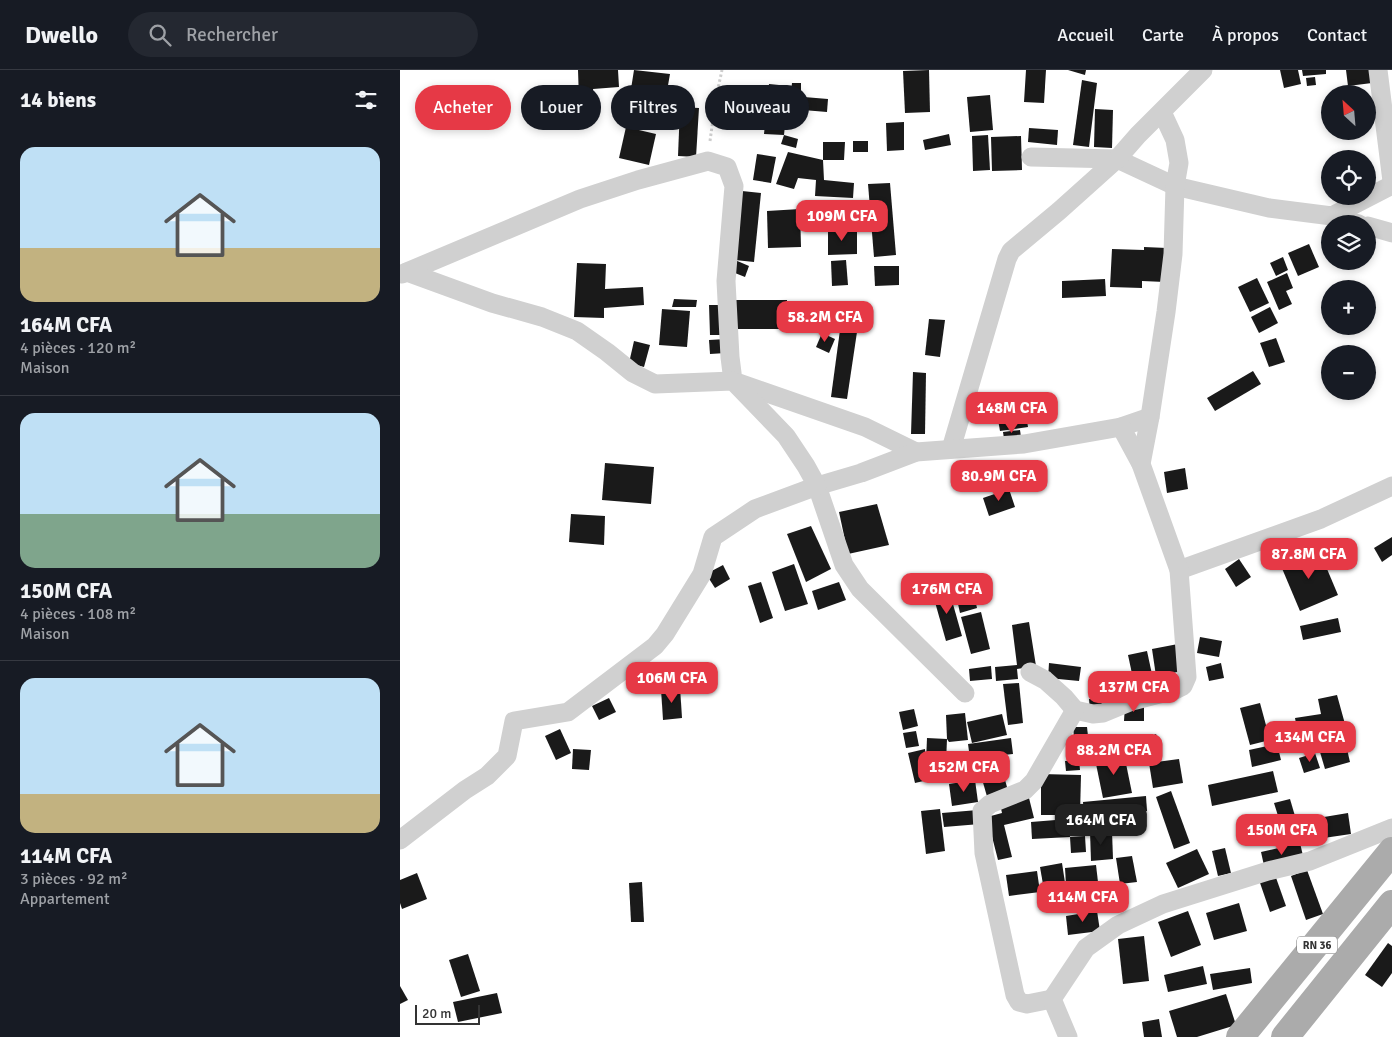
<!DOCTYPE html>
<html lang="fr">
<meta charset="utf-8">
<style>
:root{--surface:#171b24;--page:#242831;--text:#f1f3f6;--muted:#9ea1a6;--line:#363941;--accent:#e63946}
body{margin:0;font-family:Signika,sans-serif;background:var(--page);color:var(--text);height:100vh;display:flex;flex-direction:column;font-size:19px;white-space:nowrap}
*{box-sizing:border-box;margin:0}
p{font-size:16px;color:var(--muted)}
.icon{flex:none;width:28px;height:28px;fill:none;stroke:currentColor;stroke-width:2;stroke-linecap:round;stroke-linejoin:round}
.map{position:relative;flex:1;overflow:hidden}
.panel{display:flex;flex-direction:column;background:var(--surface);width:400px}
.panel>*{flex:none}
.guide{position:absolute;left:15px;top:15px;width:475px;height:45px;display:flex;gap:10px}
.needle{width:32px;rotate:334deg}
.tools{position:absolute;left:921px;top:15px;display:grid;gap:10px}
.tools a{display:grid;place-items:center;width:55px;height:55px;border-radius:50%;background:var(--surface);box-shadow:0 2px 8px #0003;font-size:25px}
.scale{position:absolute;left:15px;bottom:12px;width:65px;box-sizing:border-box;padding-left:5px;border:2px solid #333;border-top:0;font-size:14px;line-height:18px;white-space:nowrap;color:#333;-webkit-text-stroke:4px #fff;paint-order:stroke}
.price{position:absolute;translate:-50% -42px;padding:0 11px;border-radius:10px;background:var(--accent);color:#fff;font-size:16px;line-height:32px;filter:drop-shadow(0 1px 2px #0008)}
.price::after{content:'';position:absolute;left:50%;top:30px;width:15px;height:11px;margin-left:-8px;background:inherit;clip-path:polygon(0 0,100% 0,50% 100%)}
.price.selected{background:#222;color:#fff}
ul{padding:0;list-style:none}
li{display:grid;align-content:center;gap:10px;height:265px;padding:0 20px}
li+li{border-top:1px solid var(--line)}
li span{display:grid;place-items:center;height:155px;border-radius:15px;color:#555}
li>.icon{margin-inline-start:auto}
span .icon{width:90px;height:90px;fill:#fffc;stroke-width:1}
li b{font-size:21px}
h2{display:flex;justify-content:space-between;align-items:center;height:60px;padding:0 20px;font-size:21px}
.pill{padding:0 18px;border-radius:22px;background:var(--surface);box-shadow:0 2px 8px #0003;font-size:18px;line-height:45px}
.pill.selected{background:var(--accent);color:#fff}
header{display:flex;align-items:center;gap:30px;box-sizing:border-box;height:70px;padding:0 25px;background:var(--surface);border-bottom:1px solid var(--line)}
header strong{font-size:24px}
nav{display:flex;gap:28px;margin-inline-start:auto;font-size:18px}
.search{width:350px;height:45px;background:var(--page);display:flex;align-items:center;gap:12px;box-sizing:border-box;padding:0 18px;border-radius:28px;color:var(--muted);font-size:19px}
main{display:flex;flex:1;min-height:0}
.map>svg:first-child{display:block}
.building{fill:#1a1a1a}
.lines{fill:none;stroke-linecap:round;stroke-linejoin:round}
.path{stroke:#cdcdcd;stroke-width:3;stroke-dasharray:2.5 2.5;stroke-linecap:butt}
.minor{stroke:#d0d0d0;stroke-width:19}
.primary{stroke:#ababab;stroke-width:28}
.labels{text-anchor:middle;stroke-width:5;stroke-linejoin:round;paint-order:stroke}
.shield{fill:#fff;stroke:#707070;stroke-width:1}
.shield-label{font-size:11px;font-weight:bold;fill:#333}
</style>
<header>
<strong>Dwello</strong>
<div class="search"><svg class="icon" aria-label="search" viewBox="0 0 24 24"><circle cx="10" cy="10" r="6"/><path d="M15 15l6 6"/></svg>Rechercher</div>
<nav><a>Accueil</a><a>Carte</a><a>À propos</a><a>Contact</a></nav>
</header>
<main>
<section class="panel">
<h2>14 biens<svg class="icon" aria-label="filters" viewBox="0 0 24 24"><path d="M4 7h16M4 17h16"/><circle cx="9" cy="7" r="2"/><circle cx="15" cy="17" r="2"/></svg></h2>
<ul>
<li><span style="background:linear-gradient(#bfe0f5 65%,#c2b280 0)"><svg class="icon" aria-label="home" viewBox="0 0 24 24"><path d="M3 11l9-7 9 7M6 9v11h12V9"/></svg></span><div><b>164M CFA</b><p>4 pièces · 120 m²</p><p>Maison</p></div></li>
<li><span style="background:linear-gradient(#bfe0f5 65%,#7fa58c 0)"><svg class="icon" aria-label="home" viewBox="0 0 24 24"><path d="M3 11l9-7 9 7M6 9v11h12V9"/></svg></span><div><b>150M CFA</b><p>4 pièces · 108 m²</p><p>Maison</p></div></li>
<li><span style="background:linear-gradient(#bfe0f5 75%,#c2b280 0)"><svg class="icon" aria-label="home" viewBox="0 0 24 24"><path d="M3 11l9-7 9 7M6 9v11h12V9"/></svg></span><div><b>114M CFA</b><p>3 pièces · 92 m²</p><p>Appartement</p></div></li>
</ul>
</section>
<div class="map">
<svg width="992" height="967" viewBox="0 0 992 967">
<rect width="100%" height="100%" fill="#fff"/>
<g class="building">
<path d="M178 0H218L219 17 193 19 194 30H179Z"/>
<path d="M234 0 270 4 267 21 248 16 245 39 228 38Z"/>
<path d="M529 0 530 42 505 43 503 1Z"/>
<path d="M626 0H646L644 33 624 32Z"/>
<path d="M668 0H686L685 5Z"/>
<path d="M880 0H898L901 14 884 18Z"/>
<path d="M902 0H926V4L903 6Z"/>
<path d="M946 0H971L972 13 948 16Z"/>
<path d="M915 7 916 15 907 16 906 8Z"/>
<path d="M682 10 697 13 689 77 673 75Z"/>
<path d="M392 13H401V24L391 23Z"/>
<path d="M369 14 389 16 384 65 398 69 396 78 381 74 384 65 364 64Z"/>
<path d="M590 25 593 60 570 62 567 27Z"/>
<path d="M392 26 428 29 427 42 391 39Z"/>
<path d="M280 37 299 38 296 87 278 86Z"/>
<path d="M695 39 713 40 712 78 694 77Z"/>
<path d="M504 52V80L487 81 486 53Z"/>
<path d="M226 57 256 64 249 95 219 88Z"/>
<path d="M629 58 658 60 657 75 628 72Z"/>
<path d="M549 64 551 75 525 80 523 70Z"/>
<path d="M588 65 590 100 573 101 572 66Z"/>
<path d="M621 66 622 100 592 101 591 67Z"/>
<rect x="453" y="71" width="15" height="11"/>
<path d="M423 72H445L444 90H423L424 110 454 113 453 128 415 126 416 110 398 108 394 119 376 114 388 82 423 90Z"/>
<path d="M357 84 376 87 371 113 353 110Z"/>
<path d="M490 113 496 185 474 187 468 114Z"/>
<path d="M342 121 361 123 354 192 335 190Z"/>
<path d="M435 130V155H403V131Z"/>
<path d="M400 139 401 177 368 178 367 141Z"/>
<path d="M457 158V184L428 185V159Z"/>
<path d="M909 174 919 197 898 206 888 183Z"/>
<path d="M744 177 767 178 765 212 742 211V218L710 217 712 179 744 180Z"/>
<path d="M883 187 888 200 876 206 870 193Z"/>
<path d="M335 190 349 196 345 207 330 201Z"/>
<path d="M446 190 448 215 432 216 431 191Z"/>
<path d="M177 193 206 194 205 219 243 217 244 235 204 238V248L174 247Z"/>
<path d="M474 196H499V215L475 216Z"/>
<path d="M887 203 893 218 886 221 892 234 879 240 867 212Z"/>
<path d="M857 208 869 233 850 242 838 217Z"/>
<path d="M705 209 706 226 662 228V211Z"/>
<path d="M274 229 297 230 296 237H272Z"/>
<rect x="331" y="230" width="56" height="29"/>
<path d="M309 235H322L323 265H310Z"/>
<path d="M870 237 878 253 859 263 851 247Z"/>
<path d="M262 239 290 241 287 277 259 275Z"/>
<path d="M529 249 545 250 540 287 525 285Z"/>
<path d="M440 260 457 262 447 329 431 327Z"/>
<path d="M422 263 435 269 429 283 416 277Z"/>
<path d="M876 268 885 292 869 297 860 273Z"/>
<path d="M326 269V283L310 284 309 270Z"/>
<path d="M234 271 250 275 244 297 229 293Z"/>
<path d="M853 301 861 314 815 341 807 328Z"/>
<path d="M513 302 526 303 525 364H511Z"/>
<path d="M625 339 628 357 600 361 597 344Z"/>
<path d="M620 360 621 367 604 369 603 362Z"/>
<path d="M205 393 254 397 251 434 202 430Z"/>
<path d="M785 398 788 419 767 423 764 402Z"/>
<path d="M609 419 615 437 589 446 583 428Z"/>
<path d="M477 434 489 475 448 484 439 442Z"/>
<path d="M171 444 205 446 204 475 169 472Z"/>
<path d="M411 456 431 499 406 512 387 464Z"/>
<path d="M992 467V485L982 492 974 478Z"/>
<path d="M919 480 938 525 900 541 881 496Z"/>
<path d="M839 489 851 507 836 517 825 499Z"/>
<path d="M394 494 408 534 385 541 372 502Z"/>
<path d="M323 495 330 509 315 518 306 504Z"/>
<path d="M361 512 373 548 360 553 348 516Z"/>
<path d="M439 512 446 530 418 540 412 521Z"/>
<path d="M549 520 562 566 546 571 533 525Z"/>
<path d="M575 529 577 538 560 543 558 534Z"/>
<path d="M581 542 590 579 571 584 561 547Z"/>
<path d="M938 548 941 562 903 570 900 556Z"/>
<path d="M629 552 636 596 617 599 618 609 596 611 595 597 617 595 612 555Z"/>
<path d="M800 567 822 571 819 587 797 583Z"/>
<path d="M778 574 783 601 756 606 752 579Z"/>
<path d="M747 581 756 623 737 627 728 585Z"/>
<path d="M649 593 681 597 679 611 648 608Z"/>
<path d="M821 593 824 608 809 611 806 597Z"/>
<path d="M591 596 592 609 570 611 569 599Z"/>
<path d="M708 612 711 639 690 641 689 629H694L693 613Z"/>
<path d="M619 613 623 653 608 655 603 614Z"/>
<path d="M280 617 282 648 263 650 261 619Z"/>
<path d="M937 625 945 654 898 664 895 648 921 644 918 629Z"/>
<path d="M209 628 216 642 199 650 192 636Z"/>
<path d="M860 633 870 670 850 675 840 638Z"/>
<path d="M725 635H744V651H724Z"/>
<path d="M514 639 518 656 503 660 499 642Z"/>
<path d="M565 643 568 670 549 672 547 669 546 645Z"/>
<path d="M602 644 607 665 572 673 567 652Z"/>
<path d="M673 657H687L688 666 674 667Z"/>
<path d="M160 659 171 683 156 690 145 666Z"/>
<path d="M516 661 519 676 506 678 503 663Z"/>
<path d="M756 664 762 680 732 693 725 676Z"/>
<path d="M527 668 547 669 546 693 526 692Z"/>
<path d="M611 668 613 684 594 686 596 699 572 703 568 674Z"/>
<path d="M681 671H694L693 681 681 680Z"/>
<path d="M877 674 881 690 852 697 849 680Z"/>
<path d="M946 675 950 692 925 699 920 682Z"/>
<path d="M173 679 191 680 189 700 172 699Z"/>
<path d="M525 679 526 692 532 709 515 713 508 683Z"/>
<path d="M915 683 920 698 904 703 899 688Z"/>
<path d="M724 684 732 723 703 728 695 689Z"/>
<path d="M779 689 783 713 753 718 749 693Z"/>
<path d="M679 690 680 700 666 701 665 691Z"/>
<path d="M873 701 878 722 812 736 808 715Z"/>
<path d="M603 703 609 724 588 730 582 709Z"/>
<path d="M641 704 681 705 680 745H641Z"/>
<path d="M575 710 578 732 552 736 549 714Z"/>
<path d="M771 721 790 773 774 779 756 727Z"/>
<path d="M746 726 747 741 684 746 683 732Z"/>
<path d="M629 728 634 748 604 755 612 787 598 790 587 747 602 743 600 734Z"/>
<path d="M890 729 900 763 885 768 874 733Z"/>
<path d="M540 739 545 781 526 784 521 741Z"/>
<path d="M578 740 580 754 544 757 542 743Z"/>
<path d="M948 743 951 764 903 771 900 751Z"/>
<path d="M668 749 670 767 632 769 631 752Z"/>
<path d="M728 754 729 763 719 765 717 756Z"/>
<path d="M712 761 713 789 691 791 690 762Z"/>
<path d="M685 766 686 782 671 783 670 767Z"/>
<path d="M900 773 904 790 865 800 861 782Z"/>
<path d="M825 778 831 803 818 806 812 781Z"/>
<path d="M797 779 809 804 778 818 766 793Z"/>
<path d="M732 786 737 812 720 814 716 788Z"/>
<path d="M662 793 669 839 648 843 640 797Z"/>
<path d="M696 795 698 812 666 815 665 798Z"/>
<path d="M907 800 923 844 906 850 891 806Z"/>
<path d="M637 801 640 822 609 826 606 805Z"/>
<path d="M874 802 886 836 870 842 858 807Z"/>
<path d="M17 803 27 829 2 839 0 833V810Z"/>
<path d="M242 812 244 852H231L229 813Z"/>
<path d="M839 833 847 861 814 870 806 843Z"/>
<path d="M697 841 700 861 668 865 666 846Z"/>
<path d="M788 841 801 875 771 887 758 852Z"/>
<path d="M744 866 749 911 723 914 718 869Z"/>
<path d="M988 873 992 876V903L982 917 965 905Z"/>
<path d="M68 884 80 921 61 927 49 890Z"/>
<path d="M803 896 807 914 768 922 764 905Z"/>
<path d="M850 898 852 913 813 920 810 904Z"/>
<path d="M0 916 8 930 0 934Z"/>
<path d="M97 923 102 943 58 952 53 932Z"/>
<path d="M826 924 836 955 797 967H777L769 941Z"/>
<path d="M759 949 762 967H744L742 952Z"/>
</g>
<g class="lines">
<path class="path" d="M310 71 316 28 322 0"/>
<g class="minor">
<path d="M978 0 992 111"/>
<path d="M631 87 717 89 775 116 869 138 932 146 959 154"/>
<path d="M932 146 992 115"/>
<path d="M968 156 992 163"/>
<path d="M2 204 180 129 238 110 308 91 327 97 334 116 326 211 330 287 333 311 465 357 516 382"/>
<path d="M750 347 766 242 773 184 775 116 779 93 775 70 762 42"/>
<path d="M721 357 750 347 741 394"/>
<path d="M551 379 607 189 611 181 659 141 717 89 738 65 803 0"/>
<path d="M779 500 921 449 992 416"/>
<path d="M565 623 460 519 444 495 417 416 461 403 516 382 624 374 721 357 741 394 779 500 787 607 783 616 775 620 732 631 703 643 693 644 675 640 664 627 645 610 630 602"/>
<path d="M0 770 65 720 87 706 107 686 114 651 168 642 255 576 265 564 302 504 313 467 355 439 417 416 406 396 386 366 333 311 255 314 233 303 207 282 177 261 142 247 92 233 7 202"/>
<path d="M652 929 627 934 619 932 615 925 584 783 582 741 590 734 625 720 634 711 675 640"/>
<path d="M668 967 652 929 686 878 718 855 763 834 868 801 910 791 992 758"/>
</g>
<g class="primary">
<path d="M840 967 992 781"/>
<path d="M885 967 992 834"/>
</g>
</g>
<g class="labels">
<rect class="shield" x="897" y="866.5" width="40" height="17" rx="4"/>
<g class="shield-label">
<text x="917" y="879">RN 36</text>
</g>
</g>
</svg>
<div class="tools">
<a><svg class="needle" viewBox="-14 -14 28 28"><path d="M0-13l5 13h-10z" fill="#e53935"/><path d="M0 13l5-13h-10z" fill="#9ea1a6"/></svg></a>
<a><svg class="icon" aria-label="locate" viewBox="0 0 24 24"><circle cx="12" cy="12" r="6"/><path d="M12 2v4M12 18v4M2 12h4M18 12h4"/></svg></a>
<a><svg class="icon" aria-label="layers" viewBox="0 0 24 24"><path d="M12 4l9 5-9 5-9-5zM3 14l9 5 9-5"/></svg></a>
<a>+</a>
<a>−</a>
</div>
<div class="scale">20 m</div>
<b class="price" style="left:442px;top:172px">109M CFA</b>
<b class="price" style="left:425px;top:273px">58.2M CFA</b>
<b class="price" style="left:612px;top:364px">148M CFA</b>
<b class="price" style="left:599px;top:432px">80.9M CFA</b>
<b class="price" style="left:909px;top:510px">87.8M CFA</b>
<b class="price" style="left:547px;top:545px">176M CFA</b>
<b class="price" style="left:272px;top:634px">106M CFA</b>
<b class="price" style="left:734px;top:643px">137M CFA</b>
<b class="price" style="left:910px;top:693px">134M CFA</b>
<b class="price" style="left:714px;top:706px">88.2M CFA</b>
<b class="price" style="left:564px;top:723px">152M CFA</b>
<b class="price selected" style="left:701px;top:776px">164M CFA</b>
<b class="price" style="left:882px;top:786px">150M CFA</b>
<b class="price" style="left:683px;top:853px">114M CFA</b>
<div class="guide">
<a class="pill selected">Acheter</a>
<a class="pill">Louer</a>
<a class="pill">Filtres</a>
<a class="pill">Nouveau</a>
</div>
</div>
</main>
